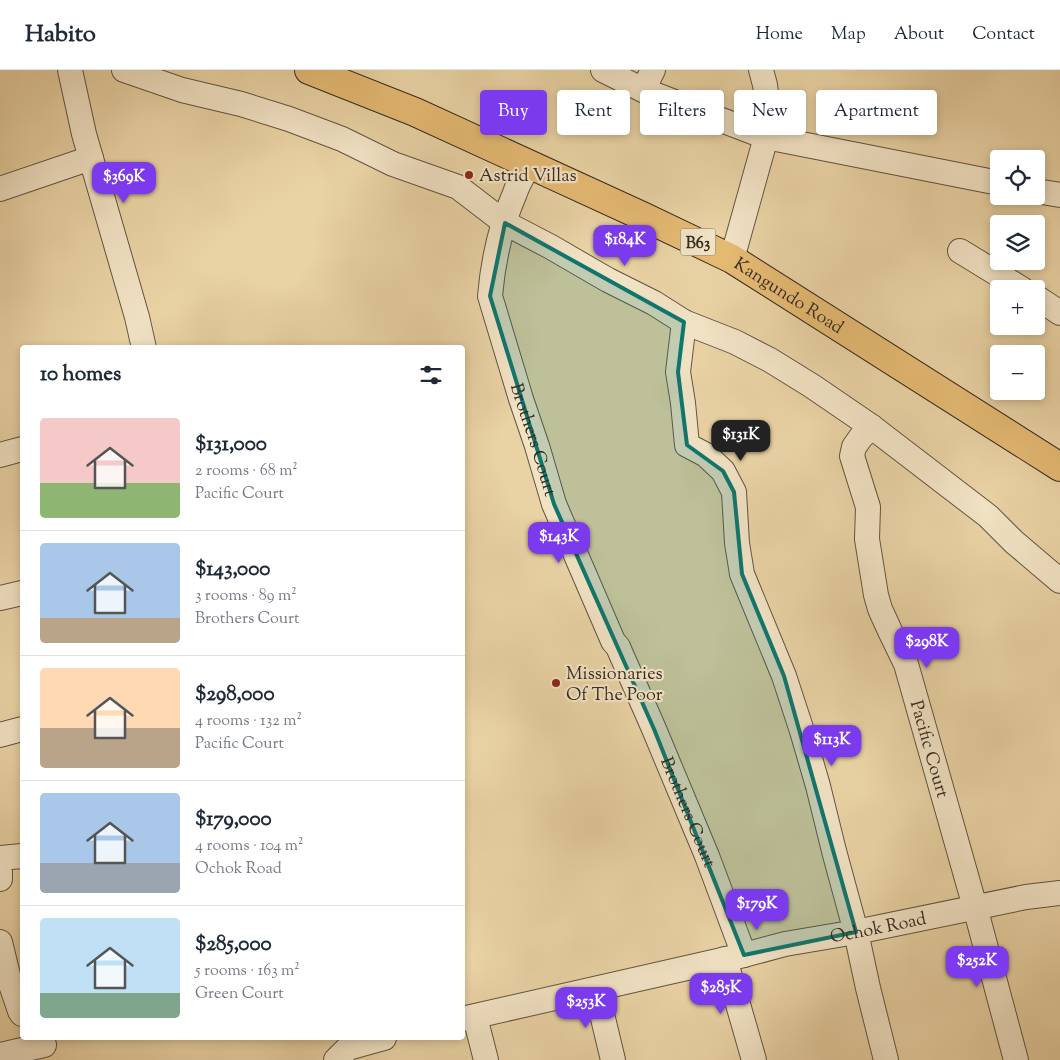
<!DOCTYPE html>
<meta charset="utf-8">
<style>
:root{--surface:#fff;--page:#f2f2f3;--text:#1f2937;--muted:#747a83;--line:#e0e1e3;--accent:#7c3aed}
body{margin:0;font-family:"Sorts Mill Goudy",serif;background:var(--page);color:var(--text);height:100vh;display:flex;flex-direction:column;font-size:19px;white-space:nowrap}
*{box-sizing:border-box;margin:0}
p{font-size:16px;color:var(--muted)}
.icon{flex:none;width:28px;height:28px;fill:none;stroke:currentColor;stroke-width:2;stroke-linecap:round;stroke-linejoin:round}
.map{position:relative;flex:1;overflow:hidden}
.panel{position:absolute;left:20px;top:275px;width:445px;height:695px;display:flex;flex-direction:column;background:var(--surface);border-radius:5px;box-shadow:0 2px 8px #0003}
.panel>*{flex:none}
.guide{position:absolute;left:480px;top:20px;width:475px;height:45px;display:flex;gap:10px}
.fabs{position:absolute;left:990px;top:80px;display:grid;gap:10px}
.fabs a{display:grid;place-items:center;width:55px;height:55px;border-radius:5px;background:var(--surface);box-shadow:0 2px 8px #0003;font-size:25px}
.price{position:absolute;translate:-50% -42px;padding:0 11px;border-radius:10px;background:var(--accent);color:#fff;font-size:16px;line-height:32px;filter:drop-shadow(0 1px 2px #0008)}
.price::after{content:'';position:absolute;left:50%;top:30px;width:15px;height:11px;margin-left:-8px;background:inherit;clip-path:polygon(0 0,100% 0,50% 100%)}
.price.current{background:#222;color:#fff}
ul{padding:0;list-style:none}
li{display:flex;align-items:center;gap:15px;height:125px;padding:0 20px}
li+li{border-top:1px solid var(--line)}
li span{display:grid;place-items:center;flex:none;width:140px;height:100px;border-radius:5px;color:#555}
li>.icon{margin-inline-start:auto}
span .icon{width:60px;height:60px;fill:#fffc;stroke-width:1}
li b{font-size:21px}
h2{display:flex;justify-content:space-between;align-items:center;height:60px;padding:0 20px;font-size:21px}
.chip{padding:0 18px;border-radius:5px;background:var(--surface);box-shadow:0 2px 8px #0003;font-size:18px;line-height:45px}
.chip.current{background:var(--accent);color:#fff}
header{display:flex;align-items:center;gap:30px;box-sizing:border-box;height:70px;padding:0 25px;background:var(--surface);border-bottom:1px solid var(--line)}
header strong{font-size:24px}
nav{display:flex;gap:28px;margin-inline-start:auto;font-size:18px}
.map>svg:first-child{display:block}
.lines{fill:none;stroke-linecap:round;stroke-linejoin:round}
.street-casing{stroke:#615441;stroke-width:26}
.highway-casing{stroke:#342a20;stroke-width:30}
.street{stroke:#f1e2c4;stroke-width:24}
.highway{stroke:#e4b972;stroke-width:28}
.marked{fill:#0f766e;fill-opacity:0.2;stroke:#0f766e;stroke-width:4;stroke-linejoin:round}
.poi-dot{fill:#8f2418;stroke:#f1e2c4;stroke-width:2}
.labels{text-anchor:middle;stroke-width:4.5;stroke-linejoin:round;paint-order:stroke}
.shield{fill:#f1e2c4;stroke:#6d6151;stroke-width:1}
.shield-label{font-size:16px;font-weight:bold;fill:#342a20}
.poi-label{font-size:18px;fill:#342a20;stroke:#f1e2c4;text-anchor:start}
.street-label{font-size:18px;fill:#342a20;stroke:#f1e2c4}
</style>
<header>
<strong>Habito</strong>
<nav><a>Home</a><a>Map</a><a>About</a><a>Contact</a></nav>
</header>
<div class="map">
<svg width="1060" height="990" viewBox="0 0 1060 990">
<rect width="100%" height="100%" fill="#e9d2a4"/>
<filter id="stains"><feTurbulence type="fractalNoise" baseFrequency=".004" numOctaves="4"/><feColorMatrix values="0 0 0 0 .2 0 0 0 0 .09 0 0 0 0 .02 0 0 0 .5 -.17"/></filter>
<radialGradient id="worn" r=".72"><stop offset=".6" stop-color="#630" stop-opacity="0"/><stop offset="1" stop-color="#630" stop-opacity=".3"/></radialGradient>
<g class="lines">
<defs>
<g id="street">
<path d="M70 0 84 64 137 247 144 278"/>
<path d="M124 0 182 20 241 34 289 49 342 69 393 94 458 117 505 153 551 177 608 210 654 233 684 252 735 272 770 290 812 316 872 357 988 446 1014 472 1060 511"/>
<path d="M603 0 643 20 766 67 999 113"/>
<path d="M643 20 653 0"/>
<path id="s1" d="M529 95C524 104 518 113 515 123 501 155 493 191 490 226L521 329 537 376 554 434 613 571 618 577 654 659 707 786 744 885"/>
<path d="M0 119 91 88"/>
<path d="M1036 121 1060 125"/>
<path d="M960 181 1022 219"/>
<path d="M732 189 766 67 768 38 765 15 761 0"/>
<path d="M1036 227 1060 243"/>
<path d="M684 252 678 302 683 333 687 375 706 385 723 401 734 422 737 473 742 504 784 606 802 661 818 716 834 781 856 862 868 918 886 990"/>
<path id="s2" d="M872 357 861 367 854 377 852 386 868 437 867 469 876 525 880 539 890 561 906 594 975 837 1016 990"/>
<path d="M0 385 22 379"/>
<path d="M0 528 22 523"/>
<path d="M0 665 22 659"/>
<path d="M0 788 22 786"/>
<path d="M0 803V809"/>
<path d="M0 872 9 909 20 941 22 944"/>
<path d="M725 889 754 990"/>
<path d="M596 919 613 990"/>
<path d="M475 947 486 990"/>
<path id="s3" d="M462 949 744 885 785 874 856 862 1026 827 1060 823"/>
<path d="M0 985 44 975"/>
<path d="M336 990 348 978 384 968"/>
</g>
<g id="highway">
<path id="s4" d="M309 0 415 42 642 146 732 189 1060 397"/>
</g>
</defs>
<use href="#street" class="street-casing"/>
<use href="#highway" class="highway-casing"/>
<use href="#street" class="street"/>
<use href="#highway" class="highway"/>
</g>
<path class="marked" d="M505 153 684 252 678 302 687 375 723 401 734 422 742 504 784 606 856 862 744 885 654 659 554 434 490 226Z"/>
<g class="poi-dot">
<circle cx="469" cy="105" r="5"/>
<circle cx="556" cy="613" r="5"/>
</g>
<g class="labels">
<rect class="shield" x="680.5" y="158.5" width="35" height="27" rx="4"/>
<g class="shield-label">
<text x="698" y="178">B63</text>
</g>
<g class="poi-label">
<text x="479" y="111">Astrid Villas</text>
<text x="566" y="609">Missionaries<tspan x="566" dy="21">Of The Poor</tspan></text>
</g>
<g class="street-label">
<text dy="6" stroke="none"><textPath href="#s4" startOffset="531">Kangundo Road</textPath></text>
<text dy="6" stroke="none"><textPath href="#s1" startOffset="288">Brothers Court</textPath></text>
<text dy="6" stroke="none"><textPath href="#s2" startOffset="342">Pacific Court</textPath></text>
<text dy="6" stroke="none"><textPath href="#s1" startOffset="692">Brothers Court</textPath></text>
<text dy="6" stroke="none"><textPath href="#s3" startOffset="426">Ochok Road</textPath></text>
</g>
</g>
<rect width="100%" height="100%" filter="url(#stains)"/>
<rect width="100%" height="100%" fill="url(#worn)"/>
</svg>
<div class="fabs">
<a><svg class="icon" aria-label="locate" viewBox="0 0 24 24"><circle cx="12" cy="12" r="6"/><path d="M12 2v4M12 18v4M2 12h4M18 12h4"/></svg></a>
<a><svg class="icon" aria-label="layers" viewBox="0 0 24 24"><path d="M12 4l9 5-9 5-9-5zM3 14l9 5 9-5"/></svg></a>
<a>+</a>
<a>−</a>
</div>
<b class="price" style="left:124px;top:134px">$369K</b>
<b class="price" style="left:625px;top:197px">$184K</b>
<b class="price current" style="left:741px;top:392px">$131K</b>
<b class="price" style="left:559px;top:494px">$143K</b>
<b class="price" style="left:927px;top:599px">$298K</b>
<b class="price" style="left:832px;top:697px">$113K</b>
<b class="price" style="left:757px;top:861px">$179K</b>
<b class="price" style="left:977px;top:918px">$252K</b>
<b class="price" style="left:721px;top:945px">$285K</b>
<b class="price" style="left:586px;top:959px">$253K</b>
<div class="guide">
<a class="chip current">Buy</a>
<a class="chip">Rent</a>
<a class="chip">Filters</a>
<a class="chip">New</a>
<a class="chip">Apartment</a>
</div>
<section class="panel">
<h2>10 homes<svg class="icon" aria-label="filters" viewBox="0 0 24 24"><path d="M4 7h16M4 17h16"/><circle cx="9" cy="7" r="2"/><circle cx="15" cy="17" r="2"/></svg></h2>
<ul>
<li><span style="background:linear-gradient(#f6c9c9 65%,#8fb573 0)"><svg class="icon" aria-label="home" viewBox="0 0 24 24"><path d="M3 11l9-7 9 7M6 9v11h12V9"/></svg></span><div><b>$131,000</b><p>2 rooms · 68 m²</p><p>Pacific Court</p></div></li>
<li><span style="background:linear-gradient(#a9c7e8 75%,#b9a48a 0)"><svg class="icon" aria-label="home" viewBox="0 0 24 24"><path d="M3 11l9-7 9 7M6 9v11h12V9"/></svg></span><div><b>$143,000</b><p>3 rooms · 89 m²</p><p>Brothers Court</p></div></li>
<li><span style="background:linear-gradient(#ffd9b3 60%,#b9a48a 0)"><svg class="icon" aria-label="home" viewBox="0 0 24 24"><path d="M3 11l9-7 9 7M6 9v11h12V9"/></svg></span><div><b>$298,000</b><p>4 rooms · 132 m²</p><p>Pacific Court</p></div></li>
<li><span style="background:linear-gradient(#a9c7e8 70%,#9aa5b1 0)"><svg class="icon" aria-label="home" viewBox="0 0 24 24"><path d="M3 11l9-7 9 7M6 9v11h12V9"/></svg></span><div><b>$179,000</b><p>4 rooms · 104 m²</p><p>Ochok Road</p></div></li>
<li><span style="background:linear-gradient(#bfe0f5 75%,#7fa58c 0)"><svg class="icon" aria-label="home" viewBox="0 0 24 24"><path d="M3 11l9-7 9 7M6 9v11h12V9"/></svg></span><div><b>$285,000</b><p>5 rooms · 163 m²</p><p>Green Court</p></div></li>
</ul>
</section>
</div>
